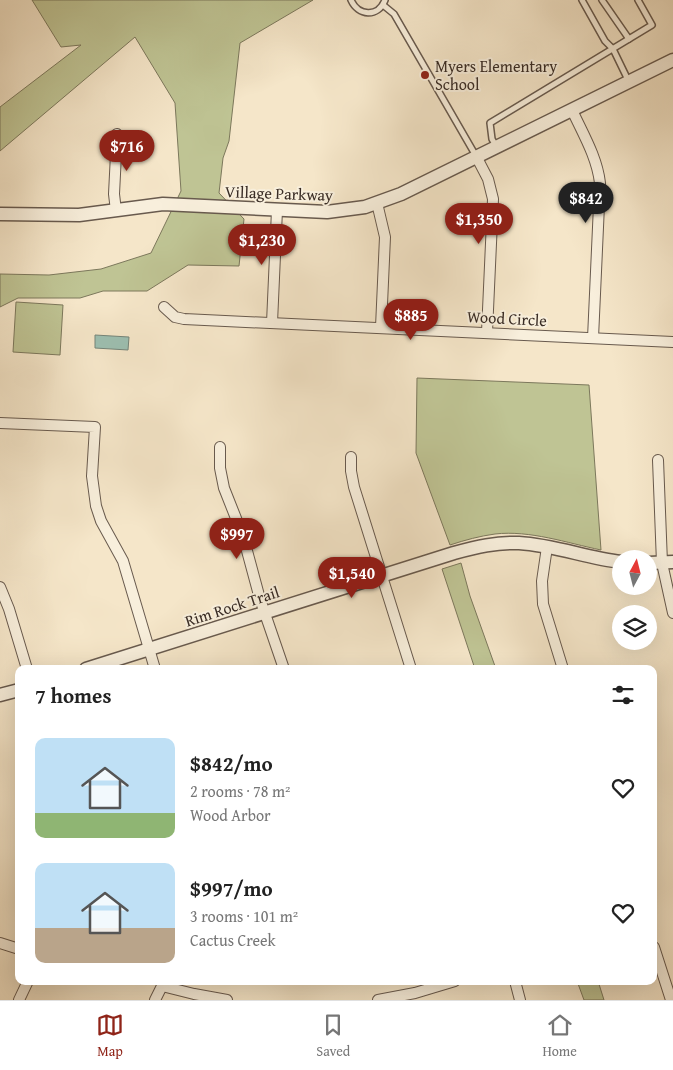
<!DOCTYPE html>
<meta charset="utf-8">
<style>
:root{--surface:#fff;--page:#f6f6f6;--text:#222;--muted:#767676;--line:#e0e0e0;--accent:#8f2418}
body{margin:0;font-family:"Gentium Book Plus",serif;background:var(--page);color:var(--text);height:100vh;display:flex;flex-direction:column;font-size:19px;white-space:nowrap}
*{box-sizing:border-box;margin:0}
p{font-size:16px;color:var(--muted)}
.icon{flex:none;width:28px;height:28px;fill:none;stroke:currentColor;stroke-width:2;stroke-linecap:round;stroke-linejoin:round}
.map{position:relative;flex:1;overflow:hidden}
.side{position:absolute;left:15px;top:665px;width:642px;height:320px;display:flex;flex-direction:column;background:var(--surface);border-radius:10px;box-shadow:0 5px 20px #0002}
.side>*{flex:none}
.needle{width:32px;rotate:7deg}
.buttons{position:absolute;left:612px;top:550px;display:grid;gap:10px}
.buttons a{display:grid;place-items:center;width:45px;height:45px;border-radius:50%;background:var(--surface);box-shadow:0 5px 20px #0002;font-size:25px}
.price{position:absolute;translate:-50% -42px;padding:0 11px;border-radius:18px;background:var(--accent);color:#fff;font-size:16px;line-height:32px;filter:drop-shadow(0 1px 2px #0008)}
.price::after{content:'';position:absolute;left:50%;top:30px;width:15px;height:11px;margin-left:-8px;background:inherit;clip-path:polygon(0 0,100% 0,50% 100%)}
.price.active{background:#222;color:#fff}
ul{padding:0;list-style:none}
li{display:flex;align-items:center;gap:15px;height:125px;padding:0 20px}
li span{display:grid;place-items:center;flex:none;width:140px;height:100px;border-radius:10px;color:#555}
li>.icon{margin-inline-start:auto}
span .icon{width:60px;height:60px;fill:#fffc;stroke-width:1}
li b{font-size:21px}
h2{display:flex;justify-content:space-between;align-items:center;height:60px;padding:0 20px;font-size:21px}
.tab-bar{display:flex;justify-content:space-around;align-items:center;height:70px;border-top:1px solid var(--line);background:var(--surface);font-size:14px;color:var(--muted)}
.tab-bar a{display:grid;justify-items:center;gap:2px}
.tab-bar .active{color:var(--accent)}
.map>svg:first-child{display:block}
.green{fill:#bfc494;stroke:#7c785c}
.water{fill:#9dc0b2;stroke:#75857a}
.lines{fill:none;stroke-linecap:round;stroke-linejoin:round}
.service-casing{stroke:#685a4e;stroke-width:8}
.minor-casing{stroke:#685a4e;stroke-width:12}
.tertiary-casing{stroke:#685a4e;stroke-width:15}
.service{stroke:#f8efdc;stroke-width:5}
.minor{stroke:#f8efdc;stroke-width:10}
.tertiary{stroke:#f8efdc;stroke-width:12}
.poi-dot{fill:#8f2418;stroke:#f8efdc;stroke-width:2}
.labels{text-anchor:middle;stroke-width:4;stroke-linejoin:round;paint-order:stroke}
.poi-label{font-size:16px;fill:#392c25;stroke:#f8efdc;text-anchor:start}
.street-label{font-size:16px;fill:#392c25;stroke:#f8efdc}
</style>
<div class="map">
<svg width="673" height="1000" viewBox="0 0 673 1000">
<rect width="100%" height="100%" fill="#f5e6c9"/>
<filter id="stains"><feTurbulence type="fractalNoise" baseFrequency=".004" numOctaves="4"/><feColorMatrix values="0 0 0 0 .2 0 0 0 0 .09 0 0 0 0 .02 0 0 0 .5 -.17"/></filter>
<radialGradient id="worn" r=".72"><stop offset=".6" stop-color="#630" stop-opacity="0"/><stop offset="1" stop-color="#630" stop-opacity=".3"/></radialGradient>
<g class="green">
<path d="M32 0H313L240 43 229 141 223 158 219 193 244 219 239 266 188 265 147 291H103L80 298H18L0 307V274L49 275 101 269 151 253 181 191 175 103 135 37 0 151V107L81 45 61 47Z"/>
<path d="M16 302 63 305 60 355 13 352Z"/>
<path d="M417 378 589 385 601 550C567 543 530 530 495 534 480 536 465 540 450 545L416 453Z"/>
<path d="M461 563 470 596 496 669H475L442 569Z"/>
<path d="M577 981H598L604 1000H584Z"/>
</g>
<path class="water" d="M95 335 129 337 128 350 95 348Z"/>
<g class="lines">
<defs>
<g id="service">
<path d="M351 0C358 16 378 18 385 0"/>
<path d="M582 0 605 41 613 49 629 82"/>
<path d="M602 0 629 39"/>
<path d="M383 5 394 14 476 156"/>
<path d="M496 146 492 139 490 123 652 25 638 0"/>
</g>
<g id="minor">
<path d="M572 110C583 134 597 157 600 183L593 338"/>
<path d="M476 156 488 179 493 199 487 332"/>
<path d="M377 203 385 237 381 327"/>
<path d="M116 211 114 194 117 134"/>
<path d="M164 307 175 317 184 319 673 342"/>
<path d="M272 323 277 210"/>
<path d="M0 423 95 427 92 476 96 506 101 521 123 561 155 669"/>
<path d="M220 447V468L224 488 243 536 260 599 284 669"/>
<path d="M351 457V471L354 487 411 669"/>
<path d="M658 460 662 563 673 613"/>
<path d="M547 547 542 581 543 604 563 669"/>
<path d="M0 587 9 609 27 669"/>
<path d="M0 943 19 949"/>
<path d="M654 947 671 1000"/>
<path d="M515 981 520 1000"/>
<path d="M19 1000 28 981"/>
<path d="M155 1000 162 986 194 994 227 1000"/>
<path d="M378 1000 415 993 455 981"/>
</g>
<g id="tertiary">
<path d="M0 214 79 215 163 204 327 212 365 207 401 194 673 60"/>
<path d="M649 563 673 562"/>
<path d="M86 669 454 553C476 547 497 542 519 543 554 545 587 558 621 562"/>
<path d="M0 695 19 690"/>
</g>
</defs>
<use href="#service" class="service-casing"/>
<use href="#minor" class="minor-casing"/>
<use href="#tertiary" class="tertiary-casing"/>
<use href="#service" class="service"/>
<use href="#minor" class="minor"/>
<use href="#tertiary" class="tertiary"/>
</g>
<circle class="poi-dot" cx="425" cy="75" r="5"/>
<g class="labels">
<g class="poi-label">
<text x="435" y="72">Myers Elementary<tspan x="435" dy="18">School</tspan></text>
</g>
<g class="street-label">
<text transform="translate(279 193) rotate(2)" y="6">Village Parkway</text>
<text transform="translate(507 318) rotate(3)" y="6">Wood Circle</text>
<text transform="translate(232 606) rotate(-18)" y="6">Rim Rock Trail</text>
</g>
</g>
<rect width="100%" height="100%" filter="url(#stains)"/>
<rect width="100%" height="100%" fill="url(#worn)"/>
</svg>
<div class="buttons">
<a><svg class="needle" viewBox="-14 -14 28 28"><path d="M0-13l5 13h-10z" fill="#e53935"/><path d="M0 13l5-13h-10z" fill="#767676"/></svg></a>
<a><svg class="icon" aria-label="layers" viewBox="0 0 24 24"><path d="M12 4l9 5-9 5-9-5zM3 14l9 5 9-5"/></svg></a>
</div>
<b class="price" style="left:127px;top:172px">$716</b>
<b class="price active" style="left:586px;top:224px">$842</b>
<b class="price" style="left:479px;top:245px">$1,350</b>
<b class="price" style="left:262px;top:266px">$1,230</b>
<b class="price" style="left:411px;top:341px">$885</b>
<b class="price" style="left:237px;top:560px">$997</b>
<b class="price" style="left:352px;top:599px">$1,540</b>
<section class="side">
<h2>7 homes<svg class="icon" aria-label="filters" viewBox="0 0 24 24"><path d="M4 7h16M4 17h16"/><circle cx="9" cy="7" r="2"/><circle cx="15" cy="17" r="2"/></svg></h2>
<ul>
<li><span style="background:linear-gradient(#bfe0f5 75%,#8fb573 0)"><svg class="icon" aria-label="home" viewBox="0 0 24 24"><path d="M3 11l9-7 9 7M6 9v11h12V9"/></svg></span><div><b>$842/mo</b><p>2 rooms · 78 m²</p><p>Wood Arbor</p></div><svg class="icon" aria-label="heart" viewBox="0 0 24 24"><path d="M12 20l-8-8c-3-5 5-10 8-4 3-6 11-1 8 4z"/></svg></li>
<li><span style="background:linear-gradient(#bfe0f5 65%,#b9a48a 0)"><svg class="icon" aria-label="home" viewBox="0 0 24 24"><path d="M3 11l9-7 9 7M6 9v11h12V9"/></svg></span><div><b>$997/mo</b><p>3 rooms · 101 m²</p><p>Cactus Creek</p></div><svg class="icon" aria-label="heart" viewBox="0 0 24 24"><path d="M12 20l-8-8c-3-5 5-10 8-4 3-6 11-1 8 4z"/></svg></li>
</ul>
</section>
</div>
<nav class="tab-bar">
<a class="active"><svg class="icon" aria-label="map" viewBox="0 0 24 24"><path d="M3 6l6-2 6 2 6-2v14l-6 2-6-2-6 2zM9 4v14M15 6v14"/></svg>Map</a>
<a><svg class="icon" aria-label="saved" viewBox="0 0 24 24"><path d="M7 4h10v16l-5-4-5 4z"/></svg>Saved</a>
<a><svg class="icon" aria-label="home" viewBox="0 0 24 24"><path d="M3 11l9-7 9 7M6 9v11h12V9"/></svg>Home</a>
</nav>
